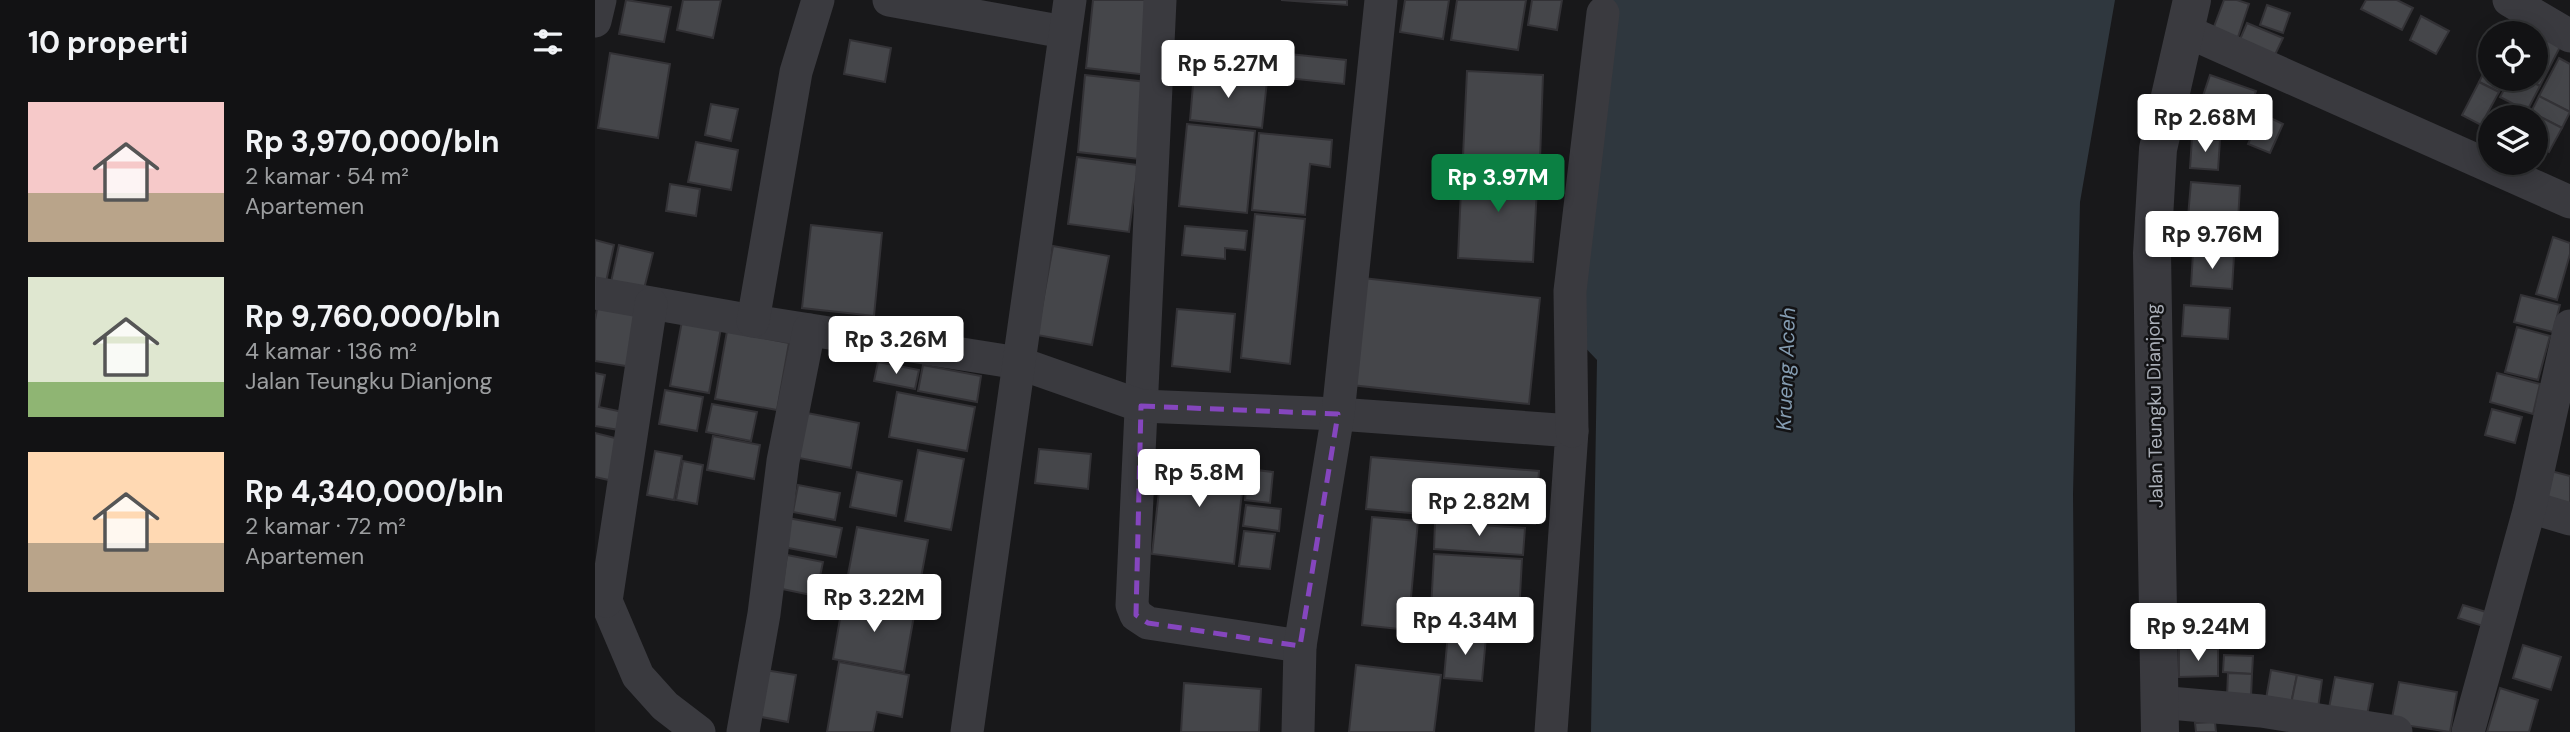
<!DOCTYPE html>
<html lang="id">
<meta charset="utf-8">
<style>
:root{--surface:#121214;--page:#1b1b1d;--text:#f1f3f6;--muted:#9c9ea0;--line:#313234;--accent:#0b8043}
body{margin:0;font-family:"DM Sans",sans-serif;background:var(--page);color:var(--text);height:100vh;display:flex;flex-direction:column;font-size:26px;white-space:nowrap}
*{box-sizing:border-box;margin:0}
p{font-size:23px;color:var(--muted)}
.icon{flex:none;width:38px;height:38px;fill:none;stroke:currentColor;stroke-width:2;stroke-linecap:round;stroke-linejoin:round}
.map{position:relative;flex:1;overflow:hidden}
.panel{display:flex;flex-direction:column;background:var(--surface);width:595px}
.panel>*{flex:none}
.fabs{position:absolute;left:1883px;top:21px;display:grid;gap:14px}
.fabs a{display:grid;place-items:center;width:70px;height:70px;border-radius:50%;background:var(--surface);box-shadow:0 4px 18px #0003,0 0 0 2px var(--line);font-size:35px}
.price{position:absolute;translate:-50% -60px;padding:0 16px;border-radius:7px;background:#fff;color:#222;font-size:23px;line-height:46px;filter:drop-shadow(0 2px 4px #0008)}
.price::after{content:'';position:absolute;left:50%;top:42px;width:21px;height:16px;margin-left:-10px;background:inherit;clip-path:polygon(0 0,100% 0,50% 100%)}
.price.current{background:var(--accent);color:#fff}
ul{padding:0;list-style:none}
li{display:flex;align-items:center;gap:21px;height:175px;padding:0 28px}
li span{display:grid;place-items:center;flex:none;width:196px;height:140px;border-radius:0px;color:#555}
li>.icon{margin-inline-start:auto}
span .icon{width:84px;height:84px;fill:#fffc;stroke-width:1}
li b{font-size:30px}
h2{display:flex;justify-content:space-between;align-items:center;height:84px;padding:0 28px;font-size:30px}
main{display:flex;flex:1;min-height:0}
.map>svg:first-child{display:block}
.water{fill:#2f373e}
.building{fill:#45464a;stroke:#333236;stroke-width:2}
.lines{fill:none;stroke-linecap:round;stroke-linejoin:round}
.minor{stroke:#3a3a3f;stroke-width:33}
.tertiary{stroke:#3a3a3f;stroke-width:38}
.marked{fill:none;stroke:#8546be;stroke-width:5;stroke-dasharray:14 9;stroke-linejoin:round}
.labels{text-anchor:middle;stroke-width:5;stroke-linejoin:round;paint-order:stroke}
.street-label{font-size:19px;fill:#abb0b9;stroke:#131315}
.water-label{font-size:21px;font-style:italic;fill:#859db2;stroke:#131315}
</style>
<main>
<section class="panel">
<h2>10 properti<svg class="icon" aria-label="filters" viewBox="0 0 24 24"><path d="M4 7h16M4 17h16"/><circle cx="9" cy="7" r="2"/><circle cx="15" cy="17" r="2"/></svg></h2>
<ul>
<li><span style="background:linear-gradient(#f6c9c9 65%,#b9a48a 0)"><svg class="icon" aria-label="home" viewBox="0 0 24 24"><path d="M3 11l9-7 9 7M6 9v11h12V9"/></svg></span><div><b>Rp 3,970,000/bln</b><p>2 kamar · 54 m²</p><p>Apartemen</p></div></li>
<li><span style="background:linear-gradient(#dfe7d0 75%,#8fb573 0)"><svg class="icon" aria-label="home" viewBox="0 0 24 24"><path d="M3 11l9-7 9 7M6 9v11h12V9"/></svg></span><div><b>Rp 9,760,000/bln</b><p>4 kamar · 136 m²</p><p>Jalan Teungku Dianjong</p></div></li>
<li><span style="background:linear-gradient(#ffd9b3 65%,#b9a48a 0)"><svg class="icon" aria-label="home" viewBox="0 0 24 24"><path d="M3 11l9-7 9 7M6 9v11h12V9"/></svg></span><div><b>Rp 4,340,000/bln</b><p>2 kamar · 72 m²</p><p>Apartemen</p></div></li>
</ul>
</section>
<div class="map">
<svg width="1975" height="732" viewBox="0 0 1975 732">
<rect width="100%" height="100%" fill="#18181a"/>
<path class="water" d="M1017 0H1520L1485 202 1478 494 1480 732H996L1002 360 980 337Z"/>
<g class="building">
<path d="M31 0 76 7 69 42 24 34Z"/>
<path d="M88 0H126L118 38 82 30Z"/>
<path d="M498 0H561L553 75 491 68Z"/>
<path d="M686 0H752V5Z"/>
<path d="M810 0H854L848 39 805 32Z"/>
<path d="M862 0H931L923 50 856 40Z"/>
<path d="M937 0H967L962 30 933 25Z"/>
<path d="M1629 0H1642L1654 4 1642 40 1617 32Z"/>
<path d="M1771 0H1802L1818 8 1807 30 1766 9Z"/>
<path d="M1672 5 1695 13 1688 33 1665 25Z"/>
<path d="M1826 16 1854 31 1841 54 1815 40Z"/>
<path d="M1652 23 1688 38 1678 59 1643 44Z"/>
<path d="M1941 34 1965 47 1945 86 1932 79H1941Z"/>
<path d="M255 40 296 48 290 82 249 74Z"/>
<path d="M608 45 751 60 749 84 606 69Z"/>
<path d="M15 53 75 64 63 138 3 128Z"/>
<path d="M1964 58 1975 64V112L1944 96Z"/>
<path d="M1895 60V79H1911L1904 92 1884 82Z"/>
<path d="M872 71 948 75 945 160 868 156Z"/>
<path d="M599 73 672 81 667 128 595 120Z"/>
<path d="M490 75 552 82 544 159 483 152Z"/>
<path d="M1615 75 1661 91 1653 113 1608 96Z"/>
<path d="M1915 79H1932L1945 86 1932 111 1905 97Z"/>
<path d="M1884 82 1904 92 1886 125 1867 115Z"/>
<path d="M1944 96 1975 112 1967 128 1936 112Z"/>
<path d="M116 104 143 109 136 141 110 135Z"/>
<path d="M1936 112 1967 128 1954 152 1941 145V117H1933Z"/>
<path d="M1667 114 1688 124 1675 153 1653 144Z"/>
<path d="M592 124 660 131 652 213 584 206Z"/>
<path d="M664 133 737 140 735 167 715 164 710 215 657 210Z"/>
<path d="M1597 138 1625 140 1623 170 1595 168Z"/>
<path d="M101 142 143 150 136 190 93 182Z"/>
<path d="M482 157 543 165 534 232 473 224Z"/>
<path d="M867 166 943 169 938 262 863 258Z"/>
<path d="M1596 182 1645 186 1643 221 1593 217Z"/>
<path d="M75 184 105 189 101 216 71 211Z"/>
<path d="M660 214 710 219 695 364 646 358Z"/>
<path d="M216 225 287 233 279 316 207 308Z"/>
<path d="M590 226 652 231 650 250 630 248V259L587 255Z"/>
<path d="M1958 237 1975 243V254L1962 300 1941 294Z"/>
<path d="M0 240 19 245 11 282 0 279Z"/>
<path d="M24 245 58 253 49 289 16 282Z"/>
<path d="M458 246 514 256 497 345 442 335Z"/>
<path d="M1598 253 1639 256 1637 289 1596 286Z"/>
<path d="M768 278 945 298 934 404 756 385Z"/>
<path d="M1926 295 1965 305 1958 332 1919 322Z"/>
<path d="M3 304 47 312 37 367 0 361V320Z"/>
<path d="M1589 305 1635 308 1633 339 1587 336Z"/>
<path d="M582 309 640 314 635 372 577 366Z"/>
<path d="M87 321 126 328 114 393 75 386Z"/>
<path d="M1922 327 1955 336 1943 380 1910 372Z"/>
<path d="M132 331 194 343 182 410 120 399Z"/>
<path d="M283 362 324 370 320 389 279 381Z"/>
<path d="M328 365 386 376 382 402 323 391Z"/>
<path d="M0 373 10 375 4 407 28 412 24 430 0 426Z"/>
<path d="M1902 373 1945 384 1938 414 1895 402Z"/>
<path d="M70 390 108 397 102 431 64 424Z"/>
<path d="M302 392 380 407 372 451 294 437Z"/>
<path d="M117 404 162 412 156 441 111 432Z"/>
<path d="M1897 409 1927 417 1920 443 1890 435Z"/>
<path d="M212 413 264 423 256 468 204 458Z"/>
<path d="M0 433 28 440 18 481 0 477Z"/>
<path d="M118 436 165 445 159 479 112 470Z"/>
<path d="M444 449 496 454 493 489 440 483Z"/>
<path d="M323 450 369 459 356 530 310 521Z"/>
<path d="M60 451 87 456 79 500 52 495Z"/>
<path d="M568 455 650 465 639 564 557 554Z"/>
<path d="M776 457 944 471 940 524 771 509Z"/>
<path d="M88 461 108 465 102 504 81 500Z"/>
<path d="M653 469 678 472 675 503 650 500Z"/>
<path d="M1956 471 1975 476V508L1949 502Z"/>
<path d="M262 472 307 481 301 516 255 507Z"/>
<path d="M203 485 245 493 240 520 198 512Z"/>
<path d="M651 505 686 509 684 531 648 526Z"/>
<path d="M777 517 823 521 813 630 767 625Z"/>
<path d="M193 518 247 528 241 557 188 547Z"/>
<path d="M840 522 930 528 928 555 839 549Z"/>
<path d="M262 527 333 540 320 610 249 596Z"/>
<path d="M649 531 680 534 675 569 644 566Z"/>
<path d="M839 554 927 559 924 614 836 609Z"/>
<path d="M192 555 228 562 221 596 187 589Z"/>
<path d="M249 596 320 610 309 672 238 659Z"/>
<path d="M1868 605 1891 612 1888 626 1863 618Z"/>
<path d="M853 633 891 637 887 681 849 678Z"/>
<path d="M1928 645 1966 657 1956 690 1918 678Z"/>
<path d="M1584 649H1623V676L1584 677Z"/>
<path d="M1629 655 1658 656 1657 674 1628 672Z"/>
<path d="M244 662 314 675 307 717 282 712 278 732H232Z"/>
<path d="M761 665 846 675 839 732H754Z"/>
<path d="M170 670 201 675 193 722 161 716Z"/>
<path d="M1676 670 1702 675 1696 704 1671 699Z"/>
<path d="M1633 673 1657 674 1656 697H1632Z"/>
<path d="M1702 675 1727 680 1723 708 1696 704Z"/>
<path d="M1740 677 1778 684 1772 715 1734 708Z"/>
<path d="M1804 682 1862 692 1855 732 1796 723Z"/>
<path d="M589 683 666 689 664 732H586Z"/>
<path d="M1905 688 1943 700 1934 732H1892Z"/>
<path d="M1620 722 1621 732H1601L1600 723Z"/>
</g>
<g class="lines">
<g class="minor">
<path d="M294 0 469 32"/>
<path d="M565 0 537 605 541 615 553 623 705 646"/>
<path d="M1914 0 1975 36"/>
<path d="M0 21 5 0"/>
<path d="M1591 31 1975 202"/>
<path d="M0 293 158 321 424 363 546 406 743 414 977 431 956 732"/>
<path d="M158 321 201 72 223 0"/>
<path d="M977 431 975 291 1008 13"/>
<path d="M1935 507 1975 519"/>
<path d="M0 584 11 601 43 676 70 706 104 732"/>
<path d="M11 601 56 304"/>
<path d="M1563 702 1666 711 1801 732"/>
<path d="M148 732 169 614 188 461 214 330"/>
<path d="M372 732 475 0"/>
<path d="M703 732 705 646 743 414 786 0"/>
<path d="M1873 732 1935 507 1975 326"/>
</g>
<path class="tertiary" d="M1565 732 1557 253 1563 149 1597 0"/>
</g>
<path class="marked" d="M546 406 743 414 705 646 553 623 541 615Z"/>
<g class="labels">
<g class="street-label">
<text transform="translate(1559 406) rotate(-91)" y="7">Jalan Teungku Dianjong</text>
</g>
<g class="water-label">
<text transform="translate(1191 369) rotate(-88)" y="7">Krueng Aceh</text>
</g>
</g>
</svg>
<div class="fabs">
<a><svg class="icon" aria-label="locate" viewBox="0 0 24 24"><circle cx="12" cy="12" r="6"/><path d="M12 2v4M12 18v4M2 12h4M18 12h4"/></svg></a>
<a><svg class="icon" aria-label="layers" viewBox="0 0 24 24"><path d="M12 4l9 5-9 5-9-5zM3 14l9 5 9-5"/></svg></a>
</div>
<b class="price" style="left:633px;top:100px">Rp 5.27M</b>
<b class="price" style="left:1610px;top:154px">Rp 2.68M</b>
<b class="price current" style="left:903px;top:214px">Rp 3.97M</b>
<b class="price" style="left:1617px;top:271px">Rp 9.76M</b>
<b class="price" style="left:301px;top:376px">Rp 3.26M</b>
<b class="price" style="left:604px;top:509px">Rp 5.8M</b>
<b class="price" style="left:884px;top:538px">Rp 2.82M</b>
<b class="price" style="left:279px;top:634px">Rp 3.22M</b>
<b class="price" style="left:870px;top:657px">Rp 4.34M</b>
<b class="price" style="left:1603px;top:663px">Rp 9.24M</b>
</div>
</main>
